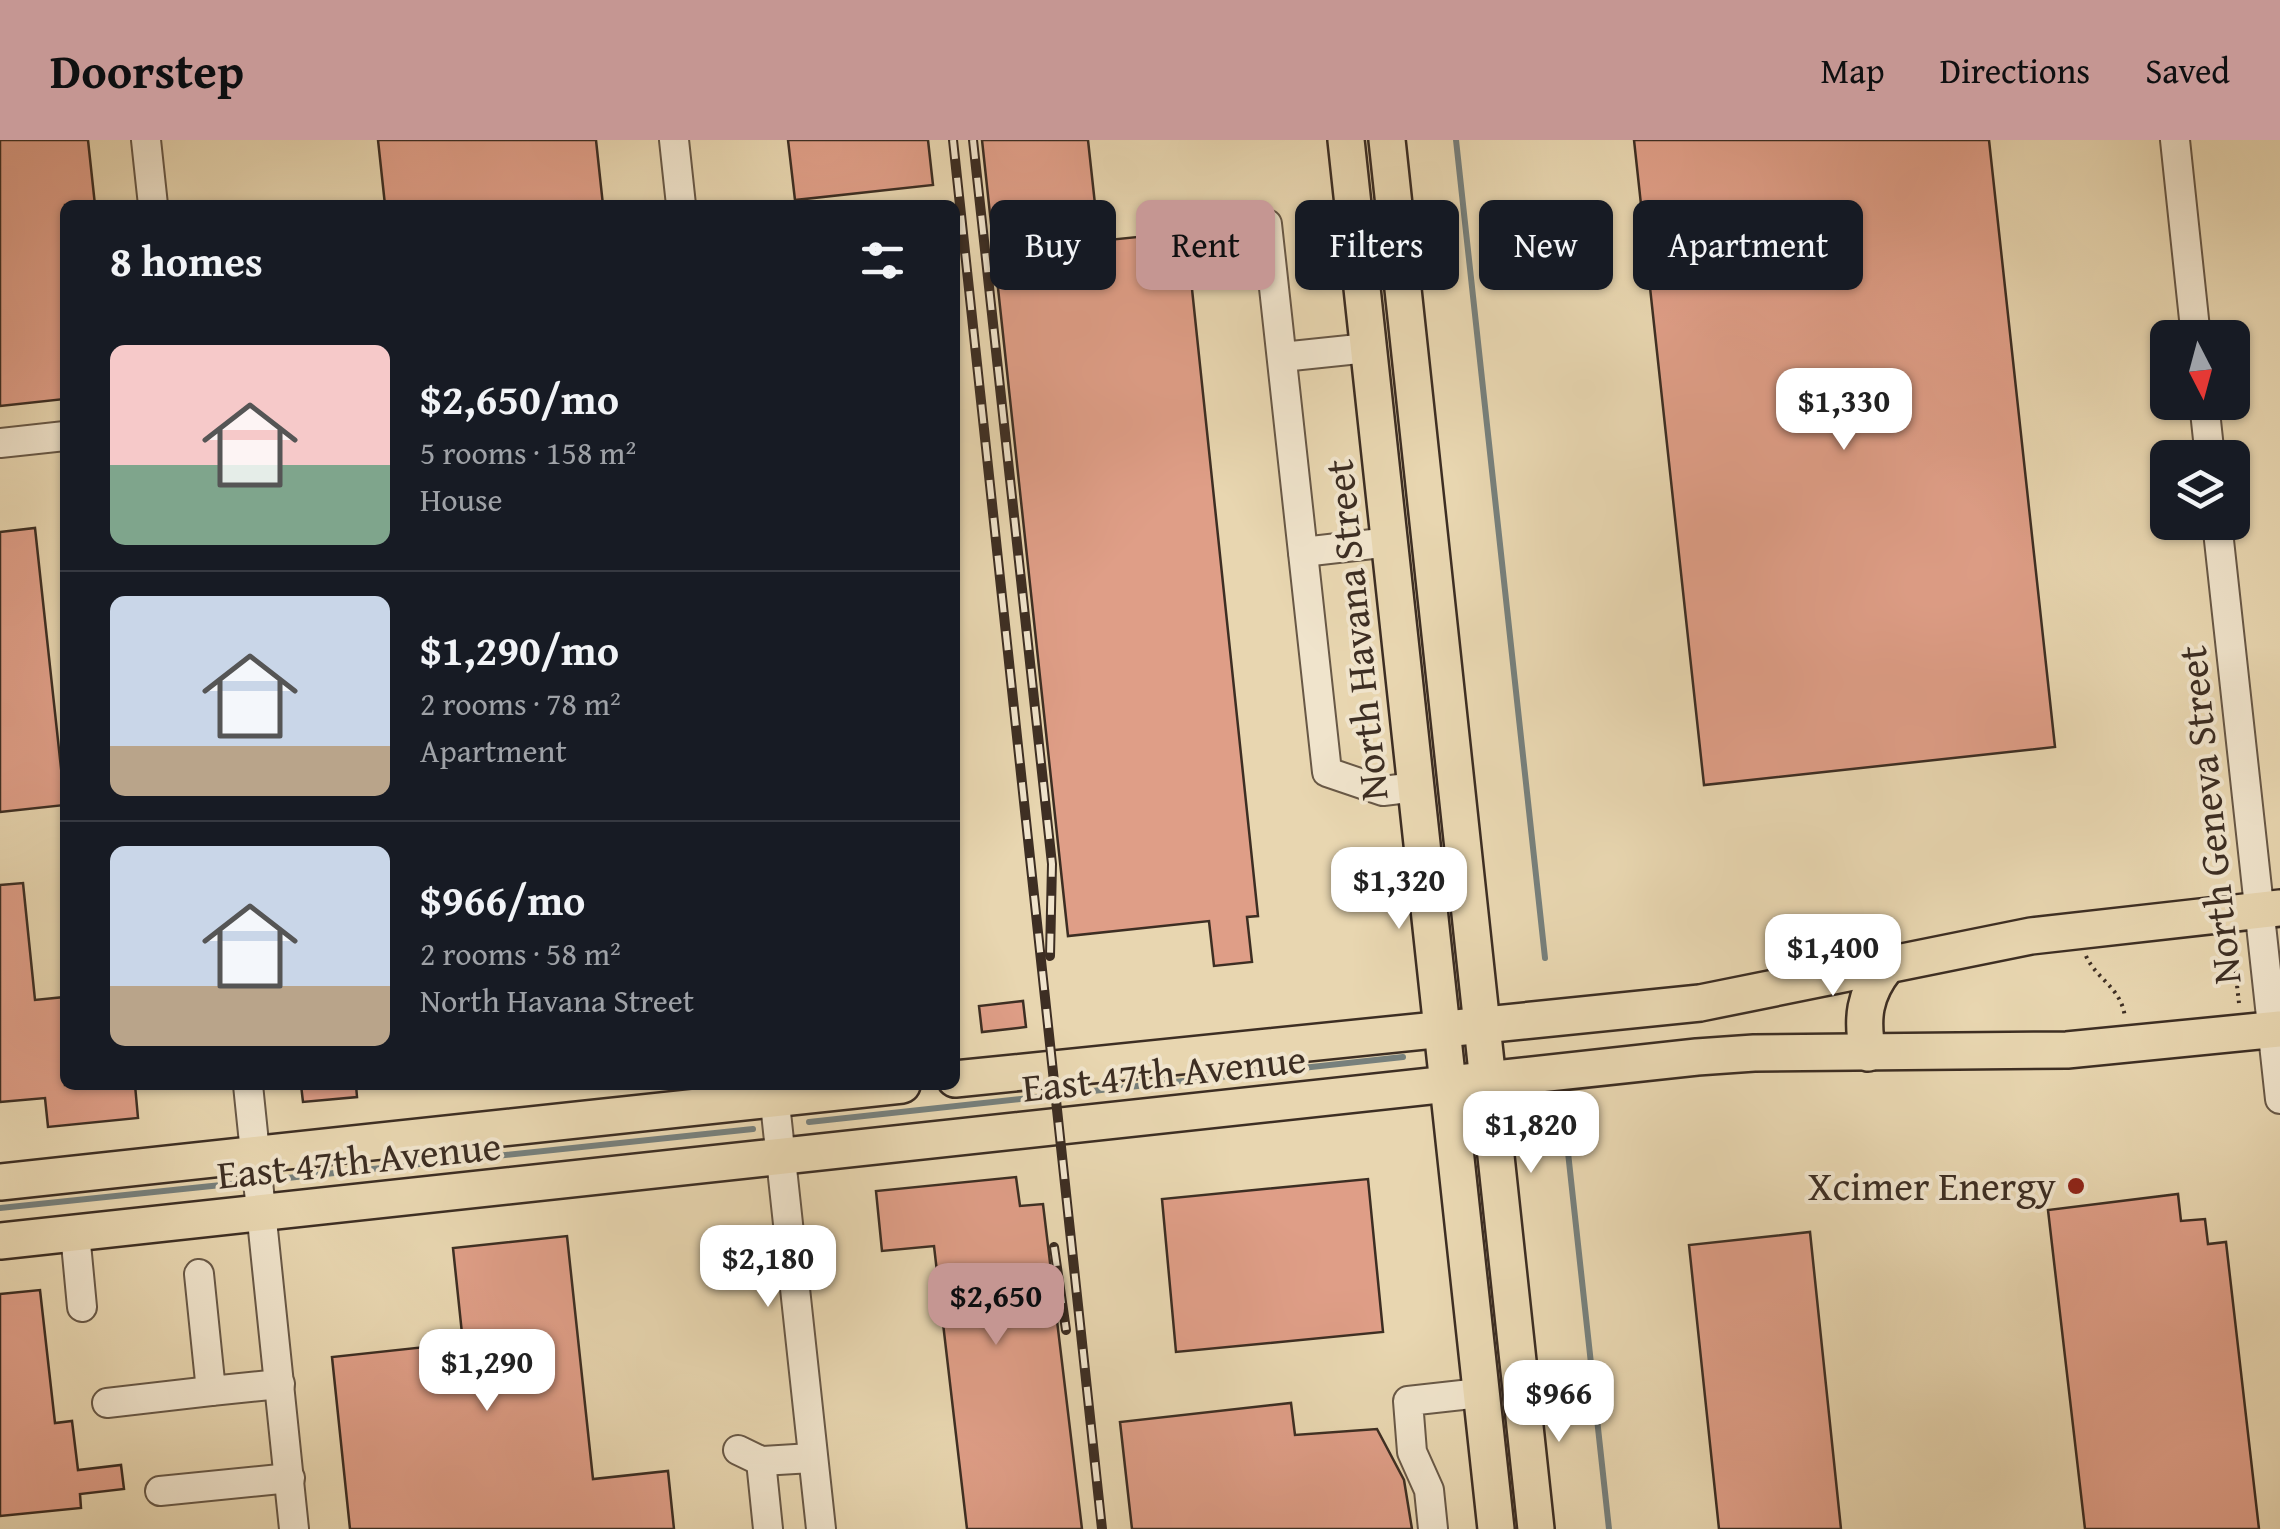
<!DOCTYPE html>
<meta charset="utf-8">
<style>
:root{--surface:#171b24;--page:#242831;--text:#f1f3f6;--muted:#9ea1a6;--line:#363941;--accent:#c59692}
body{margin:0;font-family:"Gentium Book Plus",serif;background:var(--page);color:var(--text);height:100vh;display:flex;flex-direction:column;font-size:38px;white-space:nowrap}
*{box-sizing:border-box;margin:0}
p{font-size:32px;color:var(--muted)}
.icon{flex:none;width:55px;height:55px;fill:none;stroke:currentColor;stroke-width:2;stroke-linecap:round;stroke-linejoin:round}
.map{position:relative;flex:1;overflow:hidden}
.details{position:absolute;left:60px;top:60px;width:900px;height:890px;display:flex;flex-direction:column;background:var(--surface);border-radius:15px;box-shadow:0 2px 8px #0004}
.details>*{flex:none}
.hud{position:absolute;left:990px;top:60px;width:950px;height:90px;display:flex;gap:20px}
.needle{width:65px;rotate:174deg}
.buttons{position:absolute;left:2150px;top:180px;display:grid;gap:20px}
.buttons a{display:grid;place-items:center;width:100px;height:100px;border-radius:15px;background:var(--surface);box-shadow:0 2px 8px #0004;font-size:50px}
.price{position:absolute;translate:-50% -85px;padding:0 22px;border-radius:20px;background:#fff;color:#222;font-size:32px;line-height:65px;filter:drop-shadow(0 2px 5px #0008)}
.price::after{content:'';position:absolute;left:50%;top:60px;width:30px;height:22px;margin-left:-15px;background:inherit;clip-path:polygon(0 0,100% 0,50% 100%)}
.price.current{background:var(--accent);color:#111}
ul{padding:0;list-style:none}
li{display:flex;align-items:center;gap:30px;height:250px;padding:0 50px}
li+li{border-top:2px solid var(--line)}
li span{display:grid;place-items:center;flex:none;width:280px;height:200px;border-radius:15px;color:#555}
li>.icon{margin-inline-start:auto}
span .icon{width:120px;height:120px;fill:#fffc;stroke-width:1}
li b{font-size:42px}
h2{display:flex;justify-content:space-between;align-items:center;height:120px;padding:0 50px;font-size:42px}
.chip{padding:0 35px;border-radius:15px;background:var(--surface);box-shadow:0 2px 8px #0004;font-size:35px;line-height:90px}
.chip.current{background:var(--accent);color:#111}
header{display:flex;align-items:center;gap:60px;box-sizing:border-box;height:140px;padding:0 50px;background:var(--accent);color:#111}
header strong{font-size:48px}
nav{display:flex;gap:55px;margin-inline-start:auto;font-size:35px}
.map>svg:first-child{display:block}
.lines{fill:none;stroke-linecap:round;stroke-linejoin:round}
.stream{stroke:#77807c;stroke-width:6}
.building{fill:#df9e87;stroke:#3d2e23;stroke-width:2.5}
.minor-casing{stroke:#685846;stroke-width:32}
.major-casing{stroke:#3d2e23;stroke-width:40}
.path{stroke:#3d2e23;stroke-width:4;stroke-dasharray:2.5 5;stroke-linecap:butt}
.minor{stroke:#f0e4cc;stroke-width:28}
.major{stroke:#e8d6b0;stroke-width:35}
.rail-casing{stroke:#3d2e23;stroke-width:10}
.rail{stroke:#f0e4cc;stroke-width:6;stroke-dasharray:19;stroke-linecap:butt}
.poi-dot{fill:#8f2418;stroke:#f0e4cc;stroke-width:4}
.labels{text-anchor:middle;stroke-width:8;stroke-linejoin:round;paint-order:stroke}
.street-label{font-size:40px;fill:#3d2e23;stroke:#f0e4cc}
.poi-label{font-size:40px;fill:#3d2e23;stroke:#f0e4cc;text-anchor:end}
</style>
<header>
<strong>Doorstep</strong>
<nav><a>Map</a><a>Directions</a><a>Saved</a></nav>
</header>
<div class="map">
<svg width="2280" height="1389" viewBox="0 0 2280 1389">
<rect width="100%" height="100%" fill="#e8d6b0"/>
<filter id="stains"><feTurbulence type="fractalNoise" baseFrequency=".002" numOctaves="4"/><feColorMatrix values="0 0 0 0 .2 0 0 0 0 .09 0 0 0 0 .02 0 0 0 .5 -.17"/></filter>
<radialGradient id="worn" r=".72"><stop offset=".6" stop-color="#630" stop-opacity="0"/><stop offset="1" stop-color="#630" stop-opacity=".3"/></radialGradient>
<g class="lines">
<g class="stream">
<path d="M1456 0 1545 818"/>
<path d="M1065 954 1403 917"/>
<path d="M809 982 1048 956"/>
<path d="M1566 994 1609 1389"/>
<path d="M287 1038 753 989"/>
<path d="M0 1068 231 1044"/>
</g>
</g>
<g class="building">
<path d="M0 0H88L95 65H65V259L0 266Z"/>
<path d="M378 0H596L603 65H385Z"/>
<path d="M788 0H928L933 45 795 60Z"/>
<path d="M982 0H1088L1099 101 1186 92 1258 776 1247 777 1252 822 1214 826 1209 781 1068 796Z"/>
<path d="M1634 0H1989L2055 607 1704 645Z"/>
<path d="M35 388 65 665 0 672V392Z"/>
<path d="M23 743 35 860 65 857V945H135L138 978 48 987 45 958 0 962V745Z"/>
<path d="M1023 861 1026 887 982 892 979 866Z"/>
<path d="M301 945H356L357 957 303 962Z"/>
<path d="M1016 1037 1020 1066 1043 1064 1082 1389H967L934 1106 882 1111 876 1051Z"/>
<path d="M1368 1039 1383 1192 1176 1212 1162 1059Z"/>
<path d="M2178 1054 2181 1081 2205 1079 2208 1104 2226 1102 2259 1389H2085L2048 1070Z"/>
<path d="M1810 1092 1841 1389H1719L1689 1105Z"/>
<path d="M567 1096 593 1339 668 1331 674 1389H350L332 1217 463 1203 453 1108Z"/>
<path d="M40 1150 55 1283 72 1281 78 1330 121 1325 124 1349 80 1354 81 1368 0 1376V1154Z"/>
<path d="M1291 1263 1295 1295 1377 1289 1404 1340 1412 1389H1132L1120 1282Z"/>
</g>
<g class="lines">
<defs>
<g id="minor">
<path d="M146 0 153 65"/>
<path d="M674 0 681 65"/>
<path d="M2175 0 2196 198"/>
<path d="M1267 84 1327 632 1383 651 1416 647"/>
<path d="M1282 217 1368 208"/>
<path d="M2204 262 2210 318"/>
<path d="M0 303 65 296"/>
<path d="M2217 382 2280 959"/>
<path d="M1303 412 1390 402"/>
<path d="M248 945 294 1389"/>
<path d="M773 945 821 1389"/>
<path d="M75 1093 82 1167"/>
<path d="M199 1134 211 1251 280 1244"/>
<path d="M107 1263 211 1251"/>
<path d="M738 1310 761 1321 812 1318"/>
<path d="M761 1321 768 1389"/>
<path d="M160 1351 290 1338"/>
<path d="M1433 1389 1429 1350 1412 1312 1408 1261 1480 1253"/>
</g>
<g id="major">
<path d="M1346 0 1496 1389"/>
<path d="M1387 0 1536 1389"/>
<path d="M1868 913C1861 879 1864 854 1886 827"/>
<path d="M955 939 1700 863 2031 796 2280 768"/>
<path d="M0 1042 902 945"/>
<path d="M0 1101 1697 917 1754 913 2067 910 2280 889"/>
</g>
</defs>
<use href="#minor" class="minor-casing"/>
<use href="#major" class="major-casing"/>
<g class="path">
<path d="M2232 801 2239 863"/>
<path d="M2086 816C2097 840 2122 848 2125 878"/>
</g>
<use href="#minor" class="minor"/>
<use href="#major" class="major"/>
<defs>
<g id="rail">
<path d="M953 0 1102 1389"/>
<path d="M973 0 1052 724 1050 816"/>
<path d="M1054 1107 1066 1190"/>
</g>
</defs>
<use href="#rail" class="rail-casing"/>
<use href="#rail" class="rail"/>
</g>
<circle class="poi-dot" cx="2076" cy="1046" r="10"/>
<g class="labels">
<g class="street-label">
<text transform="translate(1356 490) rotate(-96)" y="14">North Havana Street</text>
<text transform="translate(2209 675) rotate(-96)" y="14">North Geneva Street</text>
<text transform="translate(1164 933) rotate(-6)" y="14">East 47th Avenue</text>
<text transform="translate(359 1020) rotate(-6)" y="14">East 47th Avenue</text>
</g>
<g class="poi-label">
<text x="2056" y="1060">Xcimer Energy</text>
</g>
</g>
<rect width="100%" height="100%" filter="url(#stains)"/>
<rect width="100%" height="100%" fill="url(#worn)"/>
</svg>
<div class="buttons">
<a><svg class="needle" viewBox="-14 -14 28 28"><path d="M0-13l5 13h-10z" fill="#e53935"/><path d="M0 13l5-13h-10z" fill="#9ea1a6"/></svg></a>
<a><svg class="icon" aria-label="layers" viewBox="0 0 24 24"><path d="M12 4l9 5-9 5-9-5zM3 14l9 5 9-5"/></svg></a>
</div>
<b class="price" style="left:1844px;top:313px">$1,330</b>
<b class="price" style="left:1399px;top:792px">$1,320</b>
<b class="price" style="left:1833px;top:859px">$1,400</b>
<b class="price" style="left:1531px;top:1036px">$1,820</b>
<b class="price" style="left:768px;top:1170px">$2,180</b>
<b class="price current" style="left:996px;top:1208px">$2,650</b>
<b class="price" style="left:487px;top:1274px">$1,290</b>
<b class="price" style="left:1559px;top:1305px">$966</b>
<div class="hud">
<a class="chip">Buy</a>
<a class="chip current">Rent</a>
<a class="chip">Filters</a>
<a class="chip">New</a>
<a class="chip">Apartment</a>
</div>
<section class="details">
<h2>8 homes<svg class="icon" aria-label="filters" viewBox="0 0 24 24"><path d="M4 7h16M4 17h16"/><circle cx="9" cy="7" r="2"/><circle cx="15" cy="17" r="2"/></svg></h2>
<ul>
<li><span style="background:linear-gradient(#f6c9c9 60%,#7fa58c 0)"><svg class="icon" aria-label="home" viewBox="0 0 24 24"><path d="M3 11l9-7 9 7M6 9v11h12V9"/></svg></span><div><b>$2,650/mo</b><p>5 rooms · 158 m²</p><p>House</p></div></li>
<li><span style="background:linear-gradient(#c9d6e8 75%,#b9a48a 0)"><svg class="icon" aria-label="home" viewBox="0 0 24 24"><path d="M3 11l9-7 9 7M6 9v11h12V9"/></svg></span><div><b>$1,290/mo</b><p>2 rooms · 78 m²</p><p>Apartment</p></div></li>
<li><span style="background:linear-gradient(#c9d6e8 70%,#b9a48a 0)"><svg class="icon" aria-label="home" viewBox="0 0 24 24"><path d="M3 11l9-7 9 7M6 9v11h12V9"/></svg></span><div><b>$966/mo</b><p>2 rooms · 58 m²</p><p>North Havana Street</p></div></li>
</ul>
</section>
</div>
